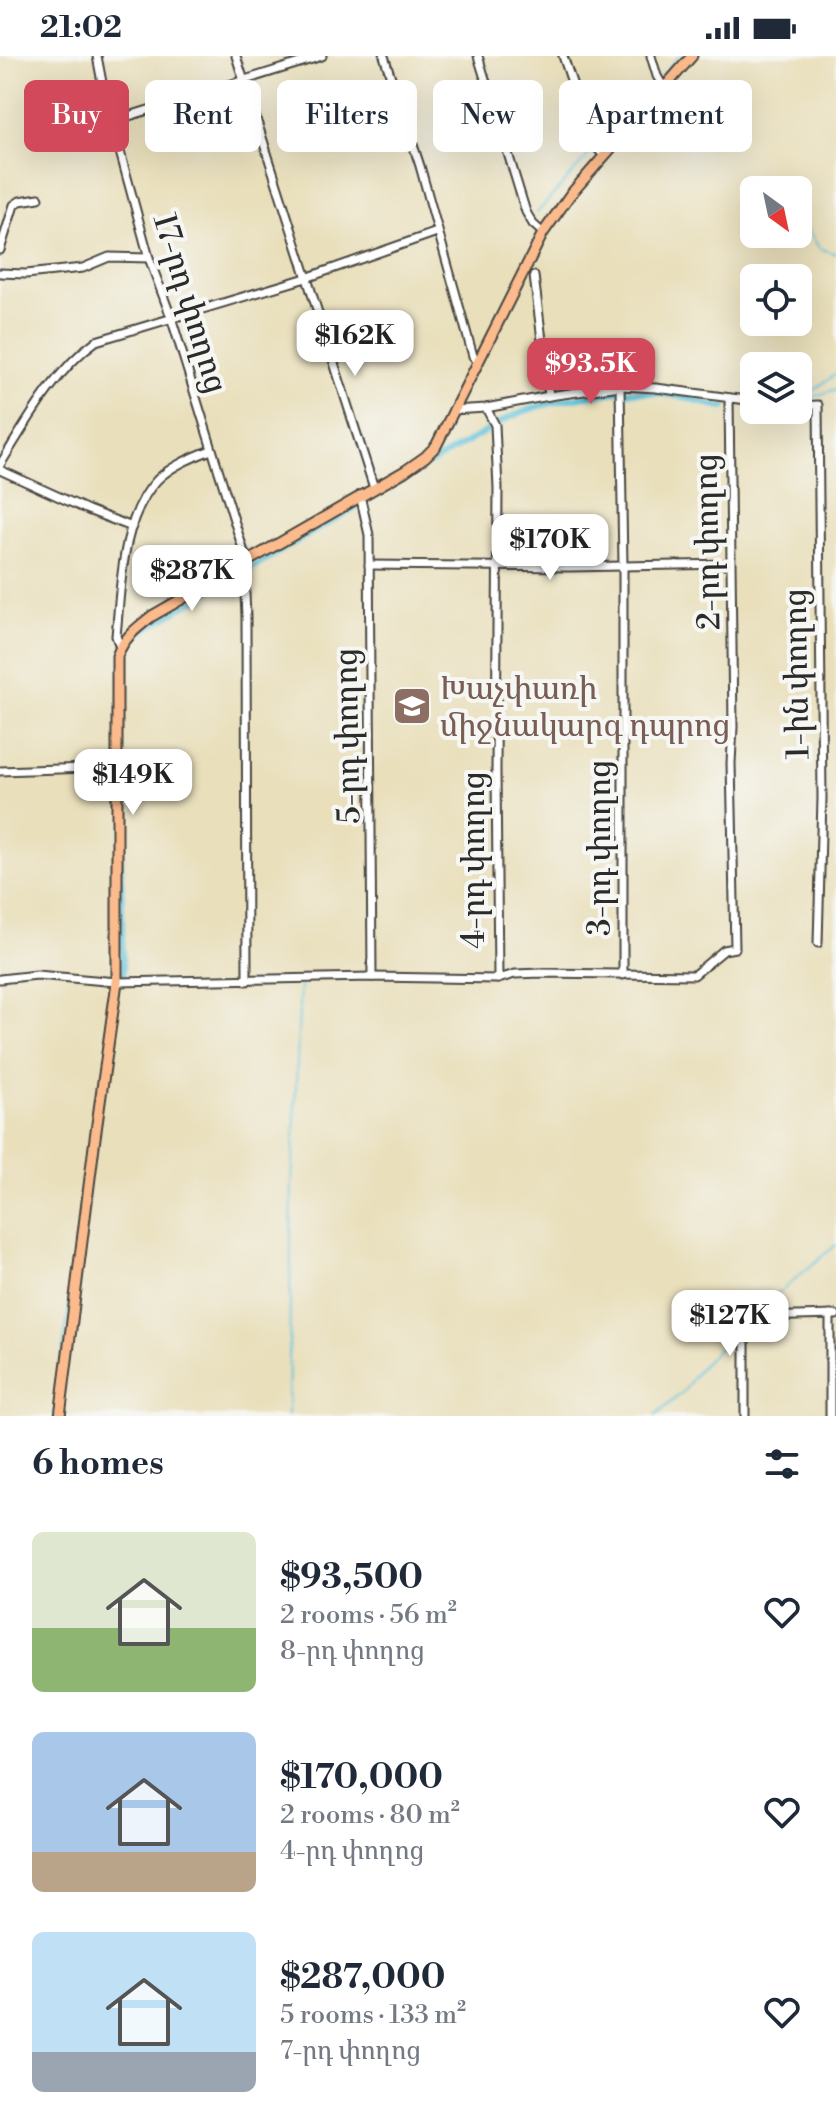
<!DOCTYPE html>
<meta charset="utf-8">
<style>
:root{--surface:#fff;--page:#f6f6f7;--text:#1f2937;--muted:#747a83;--accent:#d1495b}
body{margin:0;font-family:"Libre Bodoni","Noto Serif Armenian",serif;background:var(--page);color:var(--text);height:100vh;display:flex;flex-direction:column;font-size:30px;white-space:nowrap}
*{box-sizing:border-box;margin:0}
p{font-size:26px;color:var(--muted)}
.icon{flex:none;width:44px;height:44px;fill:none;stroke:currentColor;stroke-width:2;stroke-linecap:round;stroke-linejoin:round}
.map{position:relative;height:1360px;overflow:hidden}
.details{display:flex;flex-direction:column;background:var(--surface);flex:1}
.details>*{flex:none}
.top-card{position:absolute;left:24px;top:24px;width:788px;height:72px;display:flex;gap:16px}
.needle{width:52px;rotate:147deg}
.fabs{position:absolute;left:740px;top:120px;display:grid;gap:16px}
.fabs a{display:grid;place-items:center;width:72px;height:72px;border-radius:12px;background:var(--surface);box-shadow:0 8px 32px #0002;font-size:40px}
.price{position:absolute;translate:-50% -68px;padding:0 18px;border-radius:16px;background:#fff;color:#222;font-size:26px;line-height:52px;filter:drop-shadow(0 2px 4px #0008)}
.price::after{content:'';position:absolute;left:50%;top:48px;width:24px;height:18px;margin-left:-12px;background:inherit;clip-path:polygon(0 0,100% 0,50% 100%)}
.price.selected{background:var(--accent);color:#fff}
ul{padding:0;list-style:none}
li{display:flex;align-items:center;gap:24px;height:200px;padding:0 32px}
li span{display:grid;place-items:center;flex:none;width:224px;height:160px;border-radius:12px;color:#555}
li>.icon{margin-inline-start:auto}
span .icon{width:96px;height:96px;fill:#fffc;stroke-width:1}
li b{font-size:34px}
h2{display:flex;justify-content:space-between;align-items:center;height:96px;padding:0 32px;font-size:34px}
.chip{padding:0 28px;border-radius:12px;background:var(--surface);box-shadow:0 8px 32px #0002;font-size:28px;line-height:72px}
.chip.selected{background:var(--accent);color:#fff}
.status{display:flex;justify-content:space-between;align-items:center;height:56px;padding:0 40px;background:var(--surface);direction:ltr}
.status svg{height:22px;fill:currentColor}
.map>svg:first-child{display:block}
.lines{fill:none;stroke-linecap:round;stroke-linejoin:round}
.stream{stroke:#5cc2da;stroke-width:2}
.canal{stroke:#5cc2da;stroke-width:6}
.minor-casing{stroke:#484641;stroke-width:11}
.major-casing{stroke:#484641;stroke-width:13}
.minor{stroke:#fff;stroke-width:7}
.major{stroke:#fbbb8d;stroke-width:9}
.labels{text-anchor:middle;stroke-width:8;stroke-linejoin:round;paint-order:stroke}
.street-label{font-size:32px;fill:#2b2b2b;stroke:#f6f6f2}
.education-label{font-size:32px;fill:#785e54;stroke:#f6f6f2;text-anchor:start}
</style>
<div class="status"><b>21:02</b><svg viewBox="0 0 49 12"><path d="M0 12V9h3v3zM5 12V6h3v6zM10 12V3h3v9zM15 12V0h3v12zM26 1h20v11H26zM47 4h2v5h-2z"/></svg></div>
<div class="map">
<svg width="836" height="1360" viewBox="0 0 836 1360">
<rect width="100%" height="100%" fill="#f6f6f2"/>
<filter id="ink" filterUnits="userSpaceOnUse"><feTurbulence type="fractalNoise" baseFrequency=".0125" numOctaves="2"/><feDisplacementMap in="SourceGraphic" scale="16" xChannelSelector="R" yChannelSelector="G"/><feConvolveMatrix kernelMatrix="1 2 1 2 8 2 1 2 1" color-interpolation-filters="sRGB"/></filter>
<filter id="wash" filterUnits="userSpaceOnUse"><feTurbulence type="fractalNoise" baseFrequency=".006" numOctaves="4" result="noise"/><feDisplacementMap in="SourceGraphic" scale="32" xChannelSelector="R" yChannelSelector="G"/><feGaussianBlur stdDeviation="1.8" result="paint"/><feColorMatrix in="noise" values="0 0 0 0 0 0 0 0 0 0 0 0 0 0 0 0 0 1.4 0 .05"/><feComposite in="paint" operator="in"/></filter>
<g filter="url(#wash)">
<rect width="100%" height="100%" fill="#e9dfbb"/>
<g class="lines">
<g class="stream">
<path d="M662 20 679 0"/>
<path d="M599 88 658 25"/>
<path d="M537 157 595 92"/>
<path d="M798 157 819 192 836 198"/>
<path d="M807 343 810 337 836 318"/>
<path d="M807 343 836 333"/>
<path d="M110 947 112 932"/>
<path d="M759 1253 836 1189"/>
<path d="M54 1360 77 1191"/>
<path d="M288 1360 292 1131 300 929"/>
<path d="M655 1360 684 1335 699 1313 753 1257"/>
</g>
<g class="canal">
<path d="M626 336C646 336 666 337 686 342 700 345 711 350 725 351"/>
<path d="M499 367C535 347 576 341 617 336"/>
<path d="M389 431 492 372"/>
<path d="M250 513 356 451"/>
<path d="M126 591 141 576 238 518"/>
<path d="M121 801 123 921"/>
</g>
</g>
</g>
<g filter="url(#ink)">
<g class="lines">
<defs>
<g id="minor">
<path d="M97 0 104 37 149 202 171 261 247 506"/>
<path d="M236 0 374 432"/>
<path d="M384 0 420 110 473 300 478 306"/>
<path d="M478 0 526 156 533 168 543 177"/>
<path d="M563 0 592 86 604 100"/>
<path d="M651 0 657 20 664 32"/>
<path d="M113 65 322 0"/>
<path d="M0 194 14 149 20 145 39 142"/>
<path d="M0 217 26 218 83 212 109 201 149 202"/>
<path d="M534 220 549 340"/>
<path d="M620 330 623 509V919"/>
<path d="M798 350 818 349 822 742 818 887"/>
<path d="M486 352 495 369 498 432 496 715 498 923"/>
<path d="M453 354 486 352 549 340 620 330 656 332 754 345"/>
<path d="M0 409C26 367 55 314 96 285L306 222 437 176"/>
<path d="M0 414 88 454 132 471"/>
<path d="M360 439 369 479 372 921"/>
<path d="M241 509 244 516 246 560 247 925"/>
<path d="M369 509 569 511 730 508"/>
<path d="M120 591 116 580C121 531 121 462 157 424 171 410 193 401 211 394"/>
<path d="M0 715 117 711 179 712"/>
<path d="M0 923 37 919 117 926 372 921 498 923 515 918 541 917 694 919 724 894 735 892 731 707 733 671 729 342"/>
<path d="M745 1360V1282L749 1269 757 1261 836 1259"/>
<path d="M830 1360V1259"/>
</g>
<path id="major" d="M60 1360 95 1082 117 926V600C124 581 137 572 152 560L405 415 425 401 436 390 543 177 570 139 692 0"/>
</defs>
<use href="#minor" class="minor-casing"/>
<use href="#major" class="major-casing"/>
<use href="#minor" class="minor"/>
<use href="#major" class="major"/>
</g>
</g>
<defs>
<symbol id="school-square" viewBox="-11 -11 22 22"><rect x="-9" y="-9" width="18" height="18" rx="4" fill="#8d6e63" stroke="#f6f6f2"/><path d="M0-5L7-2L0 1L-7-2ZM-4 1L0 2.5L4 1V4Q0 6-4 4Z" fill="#fff"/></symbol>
</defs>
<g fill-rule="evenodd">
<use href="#school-square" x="390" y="628" width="44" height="44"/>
</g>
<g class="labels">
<g class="street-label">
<text transform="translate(191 247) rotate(73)" y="11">17-րդ փողոց</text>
<text transform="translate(707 486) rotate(-91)" y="11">2-րդ փողոց</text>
<text transform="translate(796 618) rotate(-91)" y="11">1-ին փողոց</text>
<text transform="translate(347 680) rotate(-91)" y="11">5-րդ փողոց</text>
<text transform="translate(599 792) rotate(-90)" y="11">3-րդ փողոց</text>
<text transform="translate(473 804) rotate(-90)" y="11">4-րդ փողոց</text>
</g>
<g class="education-label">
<text x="440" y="643">Խաչփառի<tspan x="440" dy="37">միջնակարգ դպրոց</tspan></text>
</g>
</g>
</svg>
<div class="fabs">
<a><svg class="needle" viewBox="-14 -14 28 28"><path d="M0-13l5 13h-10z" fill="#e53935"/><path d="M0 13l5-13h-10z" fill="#747a83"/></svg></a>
<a><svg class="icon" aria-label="locate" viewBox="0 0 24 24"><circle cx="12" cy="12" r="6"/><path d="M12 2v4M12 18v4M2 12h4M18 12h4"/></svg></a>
<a><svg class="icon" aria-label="layers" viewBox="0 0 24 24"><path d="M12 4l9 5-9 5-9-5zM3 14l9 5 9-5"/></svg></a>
</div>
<b class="price" style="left:355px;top:322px">$162K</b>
<b class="price selected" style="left:591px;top:350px">$93.5K</b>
<b class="price" style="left:550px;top:526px">$170K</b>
<b class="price" style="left:192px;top:557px">$287K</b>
<b class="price" style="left:133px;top:761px">$149K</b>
<b class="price" style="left:730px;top:1302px">$127K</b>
<div class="top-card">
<a class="chip selected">Buy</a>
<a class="chip">Rent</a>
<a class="chip">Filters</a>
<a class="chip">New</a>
<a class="chip">Apartment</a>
</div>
</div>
<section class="details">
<h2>6 homes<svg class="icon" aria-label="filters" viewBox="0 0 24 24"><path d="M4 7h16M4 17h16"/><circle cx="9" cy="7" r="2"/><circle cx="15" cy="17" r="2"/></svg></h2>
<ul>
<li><span style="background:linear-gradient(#dfe7d0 60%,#8fb573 0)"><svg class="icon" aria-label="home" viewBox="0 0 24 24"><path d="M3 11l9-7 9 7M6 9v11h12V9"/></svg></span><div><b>$93,500</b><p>2 rooms · 56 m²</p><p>8-րդ փողոց</p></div><svg class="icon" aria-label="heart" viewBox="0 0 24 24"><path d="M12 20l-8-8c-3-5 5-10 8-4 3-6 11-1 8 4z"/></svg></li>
<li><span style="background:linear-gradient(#a9c7e8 75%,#b9a48a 0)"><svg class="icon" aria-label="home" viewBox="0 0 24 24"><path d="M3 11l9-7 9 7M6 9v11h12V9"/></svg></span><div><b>$170,000</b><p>2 rooms · 80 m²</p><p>4-րդ փողոց</p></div><svg class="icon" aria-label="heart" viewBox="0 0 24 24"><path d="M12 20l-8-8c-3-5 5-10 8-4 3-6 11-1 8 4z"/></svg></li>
<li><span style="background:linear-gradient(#bfe0f5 75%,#9aa5b1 0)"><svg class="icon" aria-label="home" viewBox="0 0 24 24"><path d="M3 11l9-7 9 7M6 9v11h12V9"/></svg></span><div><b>$287,000</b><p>5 rooms · 133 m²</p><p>7-րդ փողոց</p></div><svg class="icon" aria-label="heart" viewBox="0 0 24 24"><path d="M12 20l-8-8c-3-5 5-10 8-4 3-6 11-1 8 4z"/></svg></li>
</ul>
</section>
